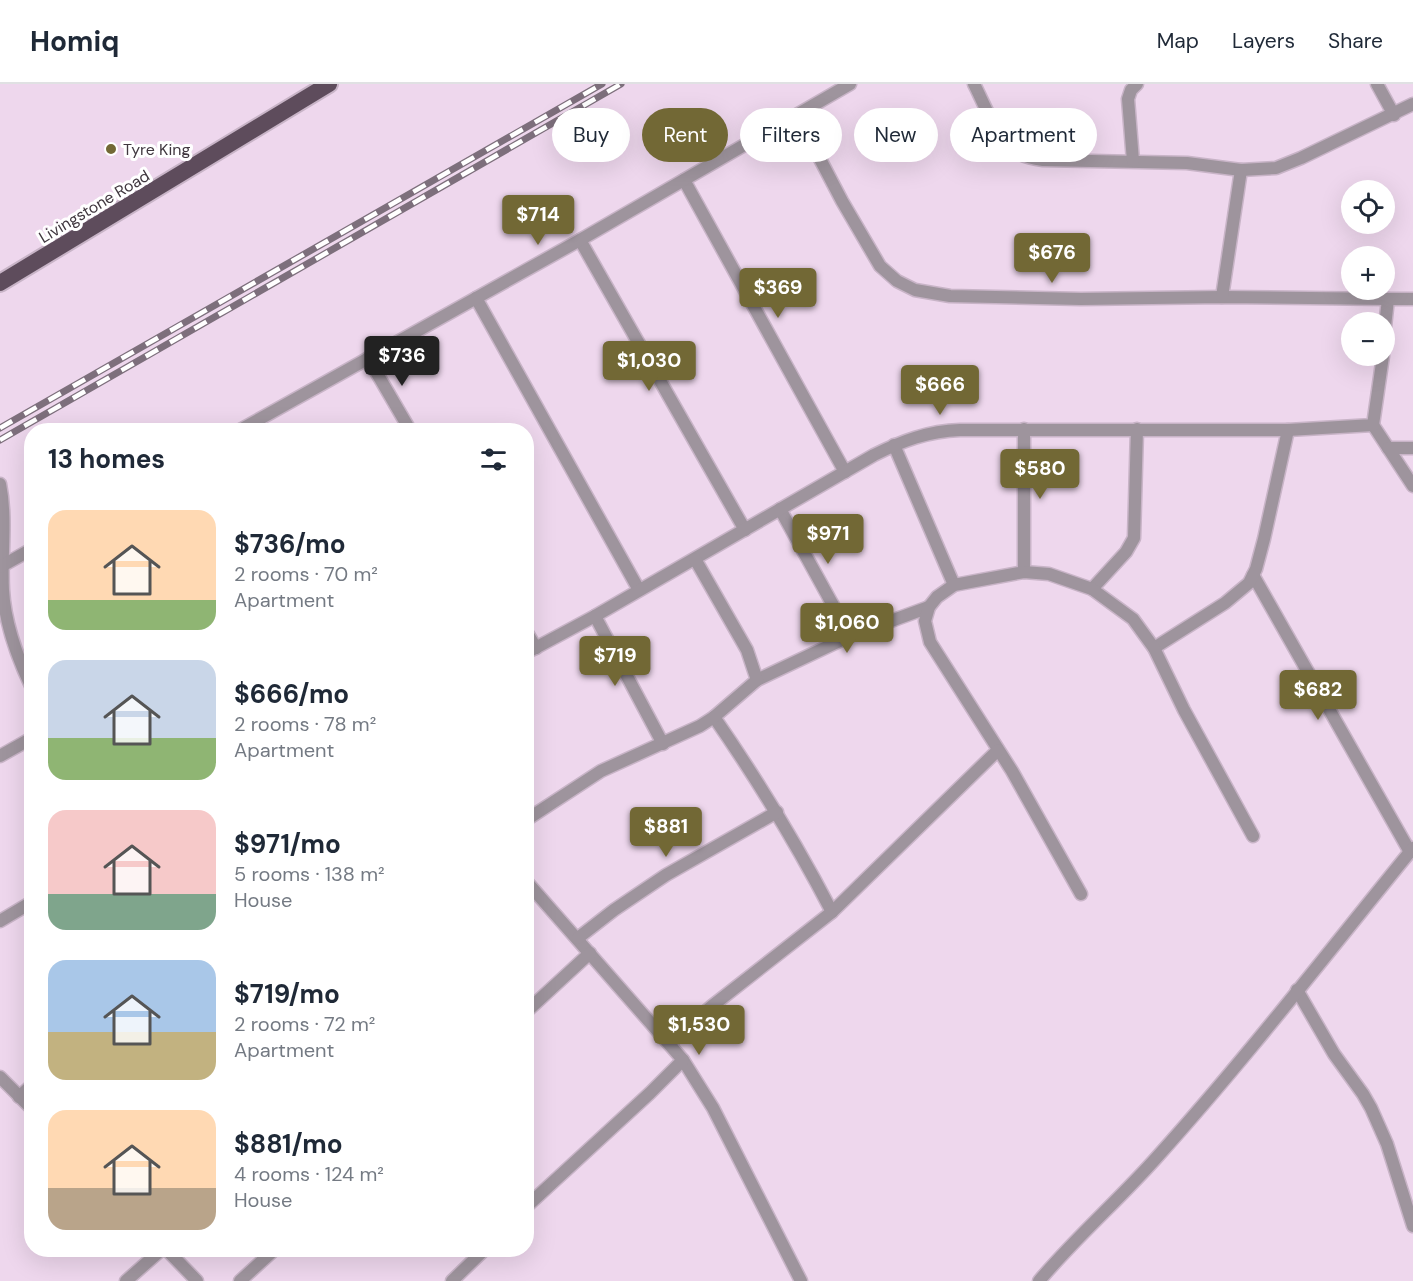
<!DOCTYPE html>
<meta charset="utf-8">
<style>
:root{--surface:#fff;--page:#f6f6f7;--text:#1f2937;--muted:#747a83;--line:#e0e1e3;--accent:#726835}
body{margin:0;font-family:"DM Sans",sans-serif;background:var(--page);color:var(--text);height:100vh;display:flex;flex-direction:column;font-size:22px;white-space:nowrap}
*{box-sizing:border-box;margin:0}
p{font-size:20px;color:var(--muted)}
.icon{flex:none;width:33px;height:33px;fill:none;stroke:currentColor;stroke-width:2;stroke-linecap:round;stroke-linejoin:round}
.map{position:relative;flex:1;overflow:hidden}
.details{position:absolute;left:24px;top:339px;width:510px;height:834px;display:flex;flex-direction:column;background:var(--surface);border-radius:24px;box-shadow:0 6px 24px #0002}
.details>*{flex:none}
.top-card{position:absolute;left:552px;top:24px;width:570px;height:54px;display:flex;gap:12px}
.controls{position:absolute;left:1341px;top:96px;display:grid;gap:12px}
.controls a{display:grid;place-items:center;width:54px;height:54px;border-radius:50%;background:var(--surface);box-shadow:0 6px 24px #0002;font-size:30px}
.price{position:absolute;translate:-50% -51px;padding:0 14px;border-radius:6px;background:var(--accent);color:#fff;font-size:20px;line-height:39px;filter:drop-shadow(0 2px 3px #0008)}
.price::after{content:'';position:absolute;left:50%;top:36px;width:18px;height:14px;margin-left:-9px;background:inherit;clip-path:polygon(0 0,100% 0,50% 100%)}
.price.current{background:#222;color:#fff}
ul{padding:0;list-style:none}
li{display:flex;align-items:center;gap:18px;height:150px;padding:0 24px}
li span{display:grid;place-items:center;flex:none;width:168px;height:120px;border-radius:18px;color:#555}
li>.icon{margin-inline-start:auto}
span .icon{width:72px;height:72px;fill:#fffc;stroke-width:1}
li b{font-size:26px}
h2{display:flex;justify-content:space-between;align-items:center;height:72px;padding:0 24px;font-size:26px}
.tag{padding:0 21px;border-radius:27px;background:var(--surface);box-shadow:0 6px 24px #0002;font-size:21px;line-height:54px}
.tag.current{background:var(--accent);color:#fff}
header{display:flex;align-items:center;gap:36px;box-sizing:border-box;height:84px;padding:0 30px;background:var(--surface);border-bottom:2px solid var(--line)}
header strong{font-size:28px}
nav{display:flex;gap:33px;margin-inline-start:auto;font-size:21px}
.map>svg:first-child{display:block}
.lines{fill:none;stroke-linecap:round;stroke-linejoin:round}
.minor-casing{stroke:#c8b4c7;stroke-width:15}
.trunk-casing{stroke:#c8b4c7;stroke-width:20}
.minor{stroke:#9e949d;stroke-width:12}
.trunk{stroke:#5e4c5c;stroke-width:16}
.rail-casing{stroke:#7d6f7c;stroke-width:7}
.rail{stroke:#fff;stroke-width:4.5;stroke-dasharray:14;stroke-linecap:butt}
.poi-dot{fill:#726835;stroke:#fff;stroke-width:2}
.labels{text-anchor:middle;stroke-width:6;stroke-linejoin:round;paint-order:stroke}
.poi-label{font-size:16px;fill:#40373f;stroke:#fff;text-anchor:start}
.street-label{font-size:16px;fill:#40373f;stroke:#fff}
</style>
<header>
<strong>Homiq</strong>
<nav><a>Map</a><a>Layers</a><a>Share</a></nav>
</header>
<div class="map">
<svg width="1413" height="1197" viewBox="0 0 1413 1197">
<rect width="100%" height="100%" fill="#eed7ed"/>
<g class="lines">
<defs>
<g id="minor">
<path d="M974 0C985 21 998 59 1020 70 1028 74 1035 75 1043 76L1187 79 1241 86 1276 84 1301 74 1413 20"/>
<path d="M1377 0 1394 31"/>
<path d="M797 31 842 117 880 182 897 197 915 206 950 212 1081 215 1222 213 1388 215"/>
<path d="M1133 77 1128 15 1131 6 1137 0"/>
<path d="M684 96 845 388"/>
<path d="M580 156 745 446"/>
<path d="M1222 213 1241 86"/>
<path d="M476 214 639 506"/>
<path d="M1384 252 1388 215H1413"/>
<path d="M368 274 410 346"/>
<path d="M1373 341 1413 402"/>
<path d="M240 346 580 156 850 0"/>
<path d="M894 361 954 501"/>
<path d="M1388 364H1413"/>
<path d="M0 400C7 435 1 471 3 506 5 541 17 573 32 604"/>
<path d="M780 425 850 552"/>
<path d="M0 483 32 465"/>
<path d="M1024 488V345"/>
<path d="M1253 491 1410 768"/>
<path d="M1092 505 1126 468 1134 454 1137 345"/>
<path d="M595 532 663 660"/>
<path d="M526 547 536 564"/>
<path d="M1154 564 1225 519 1249 499 1256 485 1264 455 1288 346"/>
<path d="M526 569 595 532 874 371C902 357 928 347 960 346H1288L1373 341 1383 272"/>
<path d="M757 596 850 552 929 523"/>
<path d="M714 633C759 698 796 759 832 828"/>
<path d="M0 672 32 654"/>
<path d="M526 736 601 687 700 642 714 633 757 596 747 566 695 475"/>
<path d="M526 797 683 976 713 1024 801 1197"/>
<path d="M1081 810 1012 687 930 558 925 537 929 523 937 513 954 501 1024 488 1049 490 1092 505 1133 535 1154 564 1184 626 1253 752"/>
<path d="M0 837 32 818"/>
<path d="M578 854 614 826 666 791 777 728"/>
<path d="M1297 906 1334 970 1363 1010 1371 1024 1387 1060 1413 1142"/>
<path d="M526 928 590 869"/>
<path d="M670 959 712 922 832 828 998 666"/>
<path d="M0 993 32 1025"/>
<path d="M19 1013 32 1001"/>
<path d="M526 1123 650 1009 683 976"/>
<path d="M167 1166 197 1197"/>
<path d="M126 1197 161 1166"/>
<path d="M240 1197 274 1166"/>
<path d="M452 1197 484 1166"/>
<path d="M1039 1197C1076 1153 1120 1115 1158 1072 1247 973 1329 867 1413 764"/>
</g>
<path id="trunk" d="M0 199 329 0"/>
</defs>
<use href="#minor" class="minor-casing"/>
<use href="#trunk" class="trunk-casing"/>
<use href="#minor" class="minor"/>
<use href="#trunk" class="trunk"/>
<defs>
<g id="rail">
<path d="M0 344 602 0"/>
<path d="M0 356 621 0"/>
</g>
</defs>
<use href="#rail" class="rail-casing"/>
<use href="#rail" class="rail"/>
</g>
<circle class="poi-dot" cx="111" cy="65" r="6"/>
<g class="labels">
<g class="poi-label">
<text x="123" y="71">Tyre King</text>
</g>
<g class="street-label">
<text transform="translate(94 122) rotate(-31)" y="6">Livingstone Road</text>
</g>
</g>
</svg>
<div class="controls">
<a><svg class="icon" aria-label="locate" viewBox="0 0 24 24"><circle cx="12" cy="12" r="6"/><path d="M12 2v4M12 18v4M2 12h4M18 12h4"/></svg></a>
<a>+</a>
<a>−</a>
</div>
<b class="price" style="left:538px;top:162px">$714</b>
<b class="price" style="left:1052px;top:200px">$676</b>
<b class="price" style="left:778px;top:235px">$369</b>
<b class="price current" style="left:402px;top:303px">$736</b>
<b class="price" style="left:649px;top:308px">$1,030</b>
<b class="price" style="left:940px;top:332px">$666</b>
<b class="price" style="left:1040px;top:416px">$580</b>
<b class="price" style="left:828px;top:481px">$971</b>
<b class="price" style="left:847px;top:570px">$1,060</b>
<b class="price" style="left:615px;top:603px">$719</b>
<b class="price" style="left:1318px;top:637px">$682</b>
<b class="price" style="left:666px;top:774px">$881</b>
<b class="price" style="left:699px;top:972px">$1,530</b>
<div class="top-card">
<a class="tag">Buy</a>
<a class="tag current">Rent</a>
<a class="tag">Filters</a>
<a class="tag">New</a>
<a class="tag">Apartment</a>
</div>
<section class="details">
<h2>13 homes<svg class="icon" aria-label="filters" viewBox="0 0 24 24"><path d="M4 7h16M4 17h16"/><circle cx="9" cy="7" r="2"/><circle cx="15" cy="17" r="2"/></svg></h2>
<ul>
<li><span style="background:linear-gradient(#ffd9b3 75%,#8fb573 0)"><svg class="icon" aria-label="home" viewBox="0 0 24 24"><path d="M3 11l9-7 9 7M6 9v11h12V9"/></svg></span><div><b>$736/mo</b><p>2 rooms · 70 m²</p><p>Apartment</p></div></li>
<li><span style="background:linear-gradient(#c9d6e8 65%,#8fb573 0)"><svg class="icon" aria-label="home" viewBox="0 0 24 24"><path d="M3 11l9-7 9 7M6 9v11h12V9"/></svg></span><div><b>$666/mo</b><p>2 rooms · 78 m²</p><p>Apartment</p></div></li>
<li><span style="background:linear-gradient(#f6c9c9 70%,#7fa58c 0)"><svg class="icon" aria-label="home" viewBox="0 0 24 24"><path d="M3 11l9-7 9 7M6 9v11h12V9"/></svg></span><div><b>$971/mo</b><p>5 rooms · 138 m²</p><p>House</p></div></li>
<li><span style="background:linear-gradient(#a9c7e8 60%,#c2b280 0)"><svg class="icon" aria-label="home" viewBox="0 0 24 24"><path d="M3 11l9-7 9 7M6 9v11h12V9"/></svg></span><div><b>$719/mo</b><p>2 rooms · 72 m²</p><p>Apartment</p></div></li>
<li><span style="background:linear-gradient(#ffd9b3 65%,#b9a48a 0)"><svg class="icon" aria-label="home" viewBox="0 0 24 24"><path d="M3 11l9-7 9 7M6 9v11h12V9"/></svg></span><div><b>$881/mo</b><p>4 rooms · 124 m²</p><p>House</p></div></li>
</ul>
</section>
</div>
